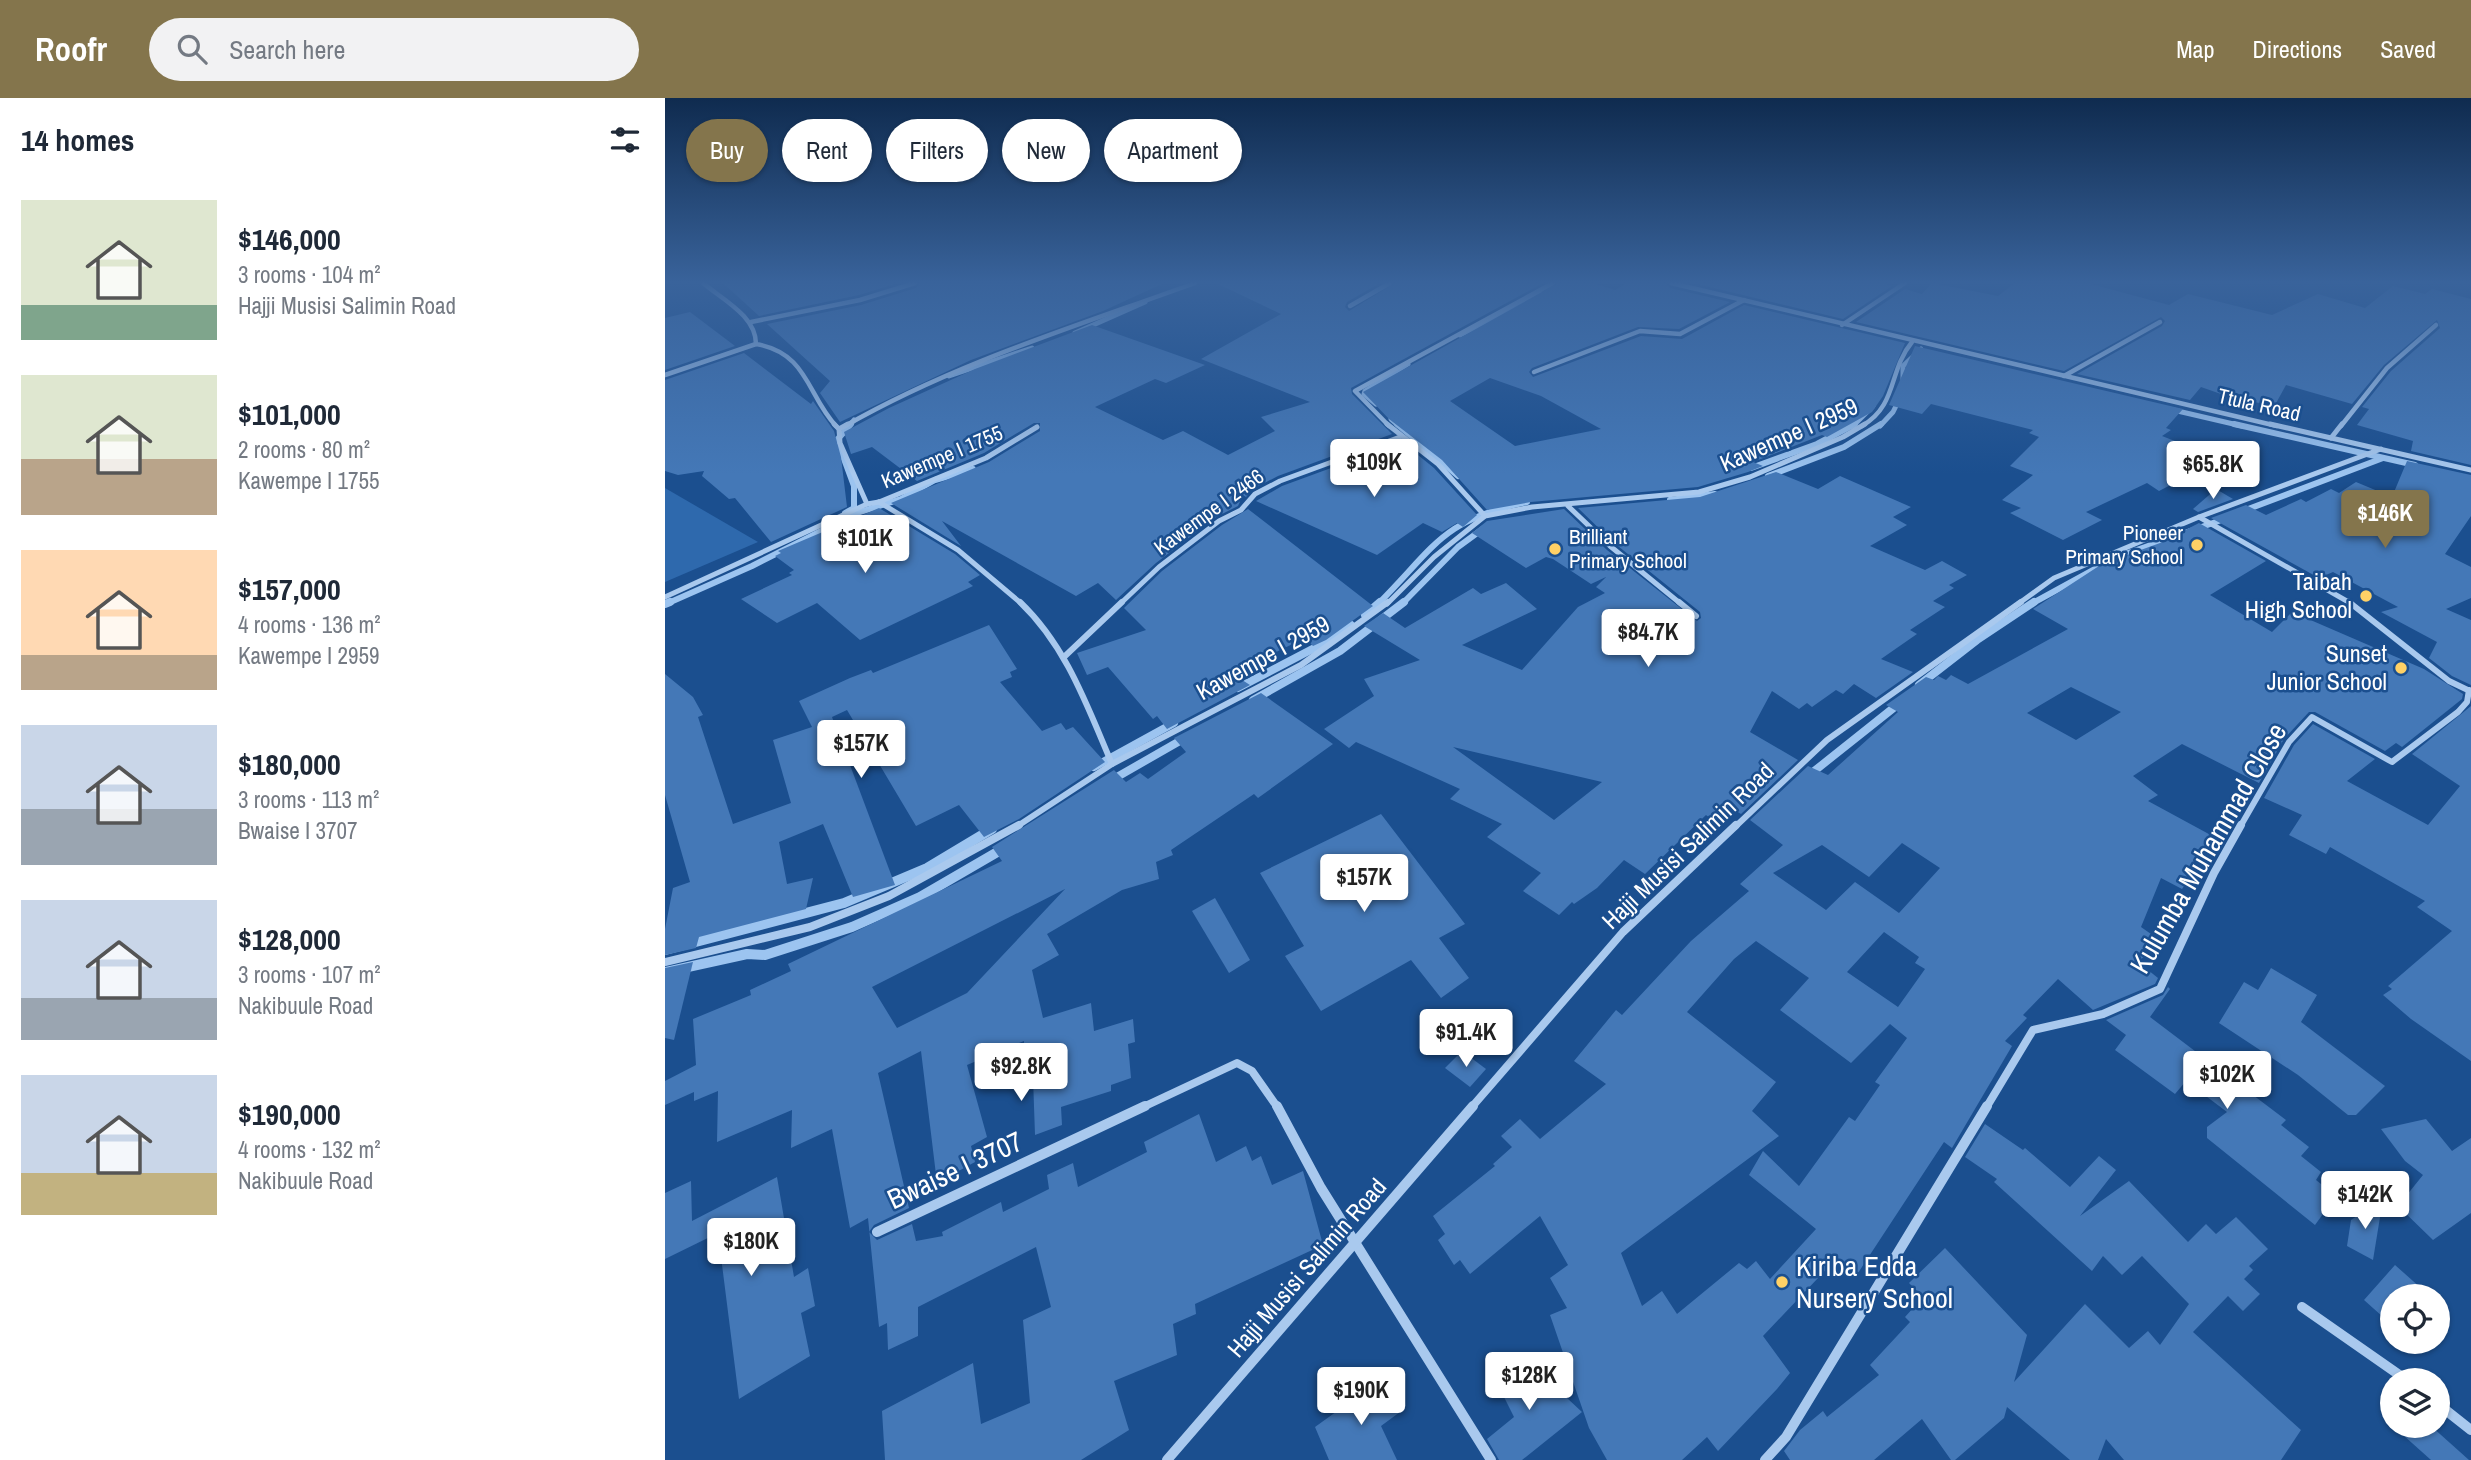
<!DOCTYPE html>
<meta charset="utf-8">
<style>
:root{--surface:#fff;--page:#f2f2f3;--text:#1f2937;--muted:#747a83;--accent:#84754c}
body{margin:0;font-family:"Archivo Narrow",sans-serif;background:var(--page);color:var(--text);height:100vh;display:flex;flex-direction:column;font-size:26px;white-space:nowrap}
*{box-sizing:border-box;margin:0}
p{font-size:23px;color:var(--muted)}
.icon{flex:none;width:38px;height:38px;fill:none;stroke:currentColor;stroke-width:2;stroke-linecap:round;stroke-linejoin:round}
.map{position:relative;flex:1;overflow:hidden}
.details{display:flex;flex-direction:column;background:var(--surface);width:665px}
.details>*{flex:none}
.guide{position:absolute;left:21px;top:21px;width:665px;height:63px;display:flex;gap:14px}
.buttons{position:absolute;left:1715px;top:1186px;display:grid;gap:14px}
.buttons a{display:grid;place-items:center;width:70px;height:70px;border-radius:50%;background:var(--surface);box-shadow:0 2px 5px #0004;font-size:35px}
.price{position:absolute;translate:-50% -60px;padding:0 16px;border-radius:7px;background:#fff;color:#222;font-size:23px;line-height:46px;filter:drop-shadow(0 2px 4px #0008)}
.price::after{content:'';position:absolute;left:50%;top:42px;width:21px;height:16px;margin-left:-10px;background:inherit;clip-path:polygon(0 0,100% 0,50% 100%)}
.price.current{background:var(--accent);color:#fff}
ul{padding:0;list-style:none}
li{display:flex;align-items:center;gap:21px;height:175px;padding:0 21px}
li span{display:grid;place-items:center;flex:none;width:196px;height:140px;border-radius:0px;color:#555}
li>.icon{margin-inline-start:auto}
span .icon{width:84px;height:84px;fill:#fffc;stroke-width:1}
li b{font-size:30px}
h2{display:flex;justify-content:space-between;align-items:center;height:84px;padding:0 21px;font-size:30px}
.pill{padding:0 24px;border-radius:32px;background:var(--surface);box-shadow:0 2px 5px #0004;font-size:24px;line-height:63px}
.pill.current{background:var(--accent);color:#fff}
header{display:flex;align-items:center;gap:42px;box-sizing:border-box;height:98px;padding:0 35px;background:var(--accent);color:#fff}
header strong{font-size:33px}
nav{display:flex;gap:38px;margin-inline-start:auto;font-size:24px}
.search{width:490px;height:63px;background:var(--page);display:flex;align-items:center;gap:18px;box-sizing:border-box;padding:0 24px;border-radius:38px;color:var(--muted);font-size:26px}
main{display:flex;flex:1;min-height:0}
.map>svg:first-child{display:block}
.green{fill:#2e69ad}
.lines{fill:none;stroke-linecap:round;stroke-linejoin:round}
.stream-far3{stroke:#9cc4f0;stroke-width:5}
.stream-far2{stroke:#9cc4f0;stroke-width:6}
.stream-far1{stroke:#9cc4f0;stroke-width:8}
.stream{stroke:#9cc4f0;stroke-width:10}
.building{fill:#4478b7;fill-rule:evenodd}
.minor-far4{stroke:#a9c9ee;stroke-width:4.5}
.minor-far3{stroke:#a9c9ee;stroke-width:5}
.minor-far2{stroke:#a9c9ee;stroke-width:6}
.minor-far1{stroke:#a9c9ee;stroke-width:8}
.minor{stroke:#a9c9ee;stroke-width:10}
.poi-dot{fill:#ffd166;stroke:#1b4f8f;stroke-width:2.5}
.labels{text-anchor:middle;stroke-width:5;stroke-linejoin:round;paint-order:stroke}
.far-street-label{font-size:21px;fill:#fff;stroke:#1b4f8f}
.far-poi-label{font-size:21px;fill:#fff;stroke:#1b4f8f;text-anchor:end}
.street-label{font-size:24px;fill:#fff;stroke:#1b4f8f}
.poi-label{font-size:24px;fill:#fff;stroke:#1b4f8f;text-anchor:end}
.near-street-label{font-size:28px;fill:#fff;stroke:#1b4f8f}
.near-poi-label{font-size:28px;fill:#fff;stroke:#1b4f8f;text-anchor:start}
</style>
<header>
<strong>Roofr</strong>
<div class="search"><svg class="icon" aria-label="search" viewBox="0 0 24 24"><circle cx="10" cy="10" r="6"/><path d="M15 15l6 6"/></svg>Search here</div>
<nav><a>Map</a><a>Directions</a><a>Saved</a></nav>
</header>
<main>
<section class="details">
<h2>14 homes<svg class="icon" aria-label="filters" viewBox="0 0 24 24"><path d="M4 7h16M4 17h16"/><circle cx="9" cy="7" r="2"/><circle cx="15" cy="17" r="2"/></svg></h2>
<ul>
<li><span style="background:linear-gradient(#dfe7d0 75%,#7fa58c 0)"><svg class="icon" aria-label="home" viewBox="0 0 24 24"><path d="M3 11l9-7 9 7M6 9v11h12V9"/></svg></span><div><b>$146,000</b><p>3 rooms · 104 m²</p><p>Hajji Musisi Salimin Road</p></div></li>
<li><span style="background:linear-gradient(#dfe7d0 60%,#b9a48a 0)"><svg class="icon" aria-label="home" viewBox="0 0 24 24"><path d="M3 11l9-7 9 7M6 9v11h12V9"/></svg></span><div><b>$101,000</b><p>2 rooms · 80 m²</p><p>Kawempe I 1755</p></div></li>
<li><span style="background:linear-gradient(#ffd9b3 75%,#b9a48a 0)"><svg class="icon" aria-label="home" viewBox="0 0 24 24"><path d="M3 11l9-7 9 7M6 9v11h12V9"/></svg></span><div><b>$157,000</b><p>4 rooms · 136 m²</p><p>Kawempe I 2959</p></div></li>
<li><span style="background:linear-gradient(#c9d6e8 60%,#9aa5b1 0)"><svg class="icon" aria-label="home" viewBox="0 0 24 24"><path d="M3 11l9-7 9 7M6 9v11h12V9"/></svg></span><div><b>$180,000</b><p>3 rooms · 113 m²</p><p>Bwaise I 3707</p></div></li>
<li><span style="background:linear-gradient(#c9d6e8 70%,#9aa5b1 0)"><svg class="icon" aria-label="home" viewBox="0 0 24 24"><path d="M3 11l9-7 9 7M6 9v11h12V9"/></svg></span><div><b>$128,000</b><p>3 rooms · 107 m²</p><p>Nakibuule Road</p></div></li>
<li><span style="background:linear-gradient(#c9d6e8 70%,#c2b280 0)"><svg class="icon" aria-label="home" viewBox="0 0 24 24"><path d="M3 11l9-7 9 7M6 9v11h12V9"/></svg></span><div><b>$190,000</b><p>4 rooms · 132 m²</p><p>Nakibuule Road</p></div></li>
</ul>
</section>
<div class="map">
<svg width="1806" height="1362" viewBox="0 0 1806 1362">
<rect width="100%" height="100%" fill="#1b4f8f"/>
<path class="green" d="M0 390 93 444 0 484Z"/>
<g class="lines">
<g class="stream-far3">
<path d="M410 235 480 204"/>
<path d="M795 237 876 196"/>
<path d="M284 278 367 250"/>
<path d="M1238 284V268L1256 251"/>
<path d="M711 306 699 296 700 293 743 266"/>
<path d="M1504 311 1577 328"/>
<path d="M726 321 734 328"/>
<path d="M184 328 189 322"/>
<path d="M1188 328 1208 308"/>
<path d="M1215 328 1228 314 1236 298"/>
</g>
<g class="stream-far2">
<path d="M732 326 793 378"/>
<path d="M1569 326 1750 367"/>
<path d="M1086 370 1152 346 1190 326"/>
<path d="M1103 378 1179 349 1216 326"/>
<path d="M1005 402 1050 396"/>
<path d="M1578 413 1718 360"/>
<path d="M180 415 189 410V388L172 342 186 326"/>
<path d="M1 506 87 468 192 415 236 401 270 382 308 371"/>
<path d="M713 506C770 449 776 422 862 404"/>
<path d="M737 506 793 449 819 430"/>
<path d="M1366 506 1452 459 1562 420"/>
</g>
<g class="stream-far1">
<path d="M0 506 5 504"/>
<path d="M700 517 715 504"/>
<path d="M1254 587 1312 542 1369 504"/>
<path d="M573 590 659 545 686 527"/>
<path d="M588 602 675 553 739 504"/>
<path d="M429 669 509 625"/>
<path d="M1143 678 1236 604"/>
<path d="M445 683 520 640"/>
</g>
<g class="stream">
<path d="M0 852 179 805 262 770 327 731"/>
<path d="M0 874 82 856 100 857 187 829 255 799 341 749"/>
</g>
</g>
<g class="building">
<path d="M58 185H233L194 197 94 218Z"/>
<path d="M255 185H499L438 213 306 262 175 324 155 295 165 283 102 226 196 207 251 190Z"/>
<path d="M551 185H715L682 204 680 209 684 213 730 185H878L686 290 687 296 727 336 613 378 588 391 581 399 578 397 573 408 551 419 491 465 451 502 433 485 411 498 277 423 296 448 226 405 324 364 375 333V325H369L319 355 252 383 207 349 186 356 179 334 224 310 310 271 427 227 540 267 501 285 490 281 430 309 498 342 518 333 563 357 610 333 596 319 645 304 536 261 616 216Z"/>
<path d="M893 185H928L950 192 962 185H1001L1005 190 1065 204 1014 231 973 229 867 270 864 274 868 279 976 238 1017 241 1079 207 1240 245 1218 298 1207 314 1162 339 1157 337 1088 364 1098 368 1083 374 1033 389 866 404 822 412 777 362 724 321 698 294ZM825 280 876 298 936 331 850 348 785 303Z"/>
<path d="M1028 185H1218L1227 188 1178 221Z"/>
<path d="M1267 185 1333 198 1350 185H1422L1504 207 1523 196 1607 217 1653 196 1700 210 1728 188 1760 196 1767 191 1806 201V367L1746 353 1748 343 1692 327 1704 311 1697 309 1726 273 1775 230 1772 222 1719 267 1687 306 1621 287 1610 307 1573 302 1536 289 1525 302 1412 276 1497 228 1500 223 1496 219 1399 273 1191 224 1240 191 1257 196Z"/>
<path d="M25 214 70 248 0 272V220Z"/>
<path d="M1250 248 1518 311 1501 330 1506 332 1497 338 1556 361 1494 393 1482 385 1421 414 1437 422 1398 442 1345 415 1356 410 1337 402 1368 377 1345 368 1374 339 1364 335 1368 332 1266 306 1257 316 1224 307Z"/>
<path d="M79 255 146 306 148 303 169 333 176 359 182 409 106 444 70 400 64 401 37 378 39 373 13 377 0 373V282Z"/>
<path d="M737 344 769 370 812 417 798 429 792 425 777 434 758 425 712 457 591 403 617 388Z"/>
<path d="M1742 363 1806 377V418L1780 456 1806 469V500L1781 511 1806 522V587L1787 578 1764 560 1772 544 1716 514 1733 509 1668 474 1654 480 1546 420 1581 407 1601 417 1636 401 1641 404 1666 391 1674 395 1691 384 1727 399Z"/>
<path d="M1111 374 1153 391 1175 378 1246 409 1228 419 1242 427 1205 448 1260 472 1277 463 1302 477 1284 487 1289 490 1268 503 1280 509 1245 532 1252 536 1216 561 1248 574 1211 600 1189 586 1178 596 1171 592 1147 609 1142 605 1134 611 1107 593 1085 634 1133 662 1076 716 1060 706 1046 721 1041 717 980 776 959 762 932 790 909 806 907 804 894 817 858 793 876 775 822 739 837 726 785 701 795 691 691 644 684 650 659 631 709 598 699 581 755 562 699 528 718 515 740 530 808 490 816 496 841 485 872 511 797 547 857 572 913 509 940 495 931 489 941 479 926 486 888 461 881 459 861 470 807 435 822 423 899 411 942 452 1032 523 1036 520 1035 514 948 444 913 410 1035 399ZM788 649 937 684 889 722Z"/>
<path d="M1551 391 1568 401 1533 414 1528 411Z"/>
<path d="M214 410 290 456 315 477 303 484 308 488 195 542 152 505 112 525 76 501 127 477 124 475 129 472 110 458 116 455 113 453Z"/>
<path d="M583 411 708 508 661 542 648 548 640 540 578 570 583 575 574 580 585 587 502 631 492 618 488 621 443 569 422 577 412 555 481 532 459 510 497 473 557 427Z"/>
<path d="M1534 425 1601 463 1545 497 1607 534 1627 514 1759 571 1798 596 1797 601 1737 649 1731 645 1720 653 1650 614H1644L1619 641 1594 685 1517 646 1468 678 1493 697 1483 703 1553 741 1517 791 1496 780 1476 829 1496 843 1473 864 1493 880 1490 886 1428 912 1393 881 1358 917 1362 920 1340 943 1347 948 1287 1050 1279 1044 1193 1175 1172 1160 1098 1238 1125 1275 1112 1291 1053 1353 1042 1339 1017 1362H942L924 1330 885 1217 902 1210 885 1180 903 1167 875 1118 805 1176 795 1162 789 1167 773 1142 780 1136 768 1118 830 1068 828 1066 847 1049 836 1038 855 1021 875 1041 941 986 909 963 951 912 957 917 1026 843 1084 793 1075 786 1118 747 1085 722 1143 668 1163 677 1233 614 1221 607 1261 579 1269 582 1273 578 1281 582 1286 577 1303 586 1403 531 1368 511 1437 466 1495 445ZM1406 589 1456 614 1411 642 1362 615ZM1237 745 1275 770 1234 815 1190 784 1161 812 1108 775 1157 747 1204 779ZM1219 834 1254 859 1250 865 1260 871 1233 909 1182 874ZM1091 843 1144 880 1115 912 1186 965 1225 926 1242 940 1210 984 1215 987 1190 1023 1184 1019 1134 1088 1098 1053 1084 1077 1151 1131 1105 1181 1091 1163 1082 1171 1074 1165 1012 1216 997 1193 977 1208 956 1155 1114 1038 1087 1013 1111 984 1022 914 1069 861Z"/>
<path d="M324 527 352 571 345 574 347 579 335 584 377 633 396 625 401 632 408 629 440 664 354 721 319 739 294 707 251 728 182 612 167 619 230 787 188 799 158 726 114 744 122 786 148 780 141 811 34 839 31 850 0 857V831L8 790 25 784 0 697V576L28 599 38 617 33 619 68 726 126 705 108 642 147 629 134 603 185 580 206 572 208 575Z"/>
<path d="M596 595 668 646 593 700 589 696 506 752 508 757 491 764 494 781 457 792 382 836 394 857 367 872 378 920 426 905 429 933 468 921 470 944 463 946 466 980 446 987V993L396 1009 397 1027 370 1037 367 951 359 954V943L302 967 322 1039 306 1048 310 1064 272 1085 256 953 213 975 244 1110 209 1127 204 1134 212 1142 247 1126 251 1143 278 1138 277 1134 336 1104 338 1114 384 1091 382 1077 408 1065 413 1089 482 1054 479 1044 534 1016 551 1064 581 1048 587 1063 596 1058 607 1087 638 1073 658 1147 530 1206 531 1216 508 1226 512 1257 449 1283 464 1332 416 1362H220L217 1313 308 1265 316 1326 365 1305 358 1222 386 1209 371 1149 253 1209V1238L223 1252 222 1225 214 1229 203 1120 185 1130 167 1031 126 1050 127 1012 52 1044 53 993 29 1003V994L0 1007V983L31 967 28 921 86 897 85 892 126 873 123 866 337 763 327 749 449 672 461 684 475 675 483 681 521 654 509 640ZM400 791 302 895 232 930 207 889Z"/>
<path d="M1806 608V963L1746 921 1718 897 1727 891 1723 888 1787 833 1752 809 1760 803 1665 749 1661 756 1624 737 1637 717 1599 700 1629 647 1648 626 1710 661 1682 683 1763 727 1795 688 1747 656Z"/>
<path d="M716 716 800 826 774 840 804 880 776 900 746 862 656 913 620 858 639 848 595 775Z"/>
<path d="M550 800 585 862 564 875 527 813Z"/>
<path d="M28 864 9 942 0 940V870Z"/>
<path d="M1606 870 1652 897 1636 924 1720 988 1691 1017H1683L1633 977 1554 925 1579 884 1593 892Z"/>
<path d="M1503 889 1505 891 1485 919 1621 1022 1616 1027 1644 1049 1636 1058 1656 1074 1651 1082 1671 1098 1650 1127 1542 1040V1029L1562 1014 1521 983 1510 996 1450 952 1461 937 1441 922 1498 897Z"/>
<path d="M797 953 821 971 805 989 780 970Z"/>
<path d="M1761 1021 1787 1053 1806 1040V1115L1768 1142 1733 1108 1758 1077 1740 1063 1716 1031Z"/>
<path d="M1320 1026 1358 1052 1360 1050 1405 1089 1434 1058 1451 1072 1415 1118 1464 1083 1523 1144 1541 1126 1551 1136 1571 1119 1603 1151 1584 1168 1588 1172 1579 1181 1595 1196 1578 1213 1563 1198 1528 1234 1636 1332 1616 1362H1459L1441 1341 1433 1362H1405L1342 1309 1339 1320 1290 1362H1286L1257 1321 1209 1362H1125L1119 1353 1135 1332 1158 1313 1162 1319 1214 1277 1205 1267 1245 1224 1240 1219 1258 1199 1244 1185 1280 1150 1362 1237 1349 1284 1420 1206 1464 1250 1483 1233 1495 1247 1524 1206 1477 1158 1457 1177 1438 1158 1427 1173 1329 1084 1332 1081 1300 1059Z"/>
<path d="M112 1079 129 1179 143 1170 150 1208 136 1215 145 1258 74 1301 53 1135 0 1161V1095L26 1083 27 1123Z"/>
<path d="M1718 1101 1708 1162 1682 1148 1686 1122Z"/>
<path d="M1730 1167 1766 1199H1727V1227L1699 1202Z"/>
<path d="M858 1259 917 1314 857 1362H834L822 1341 849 1319 829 1279Z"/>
<path d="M718 1280 735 1314 716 1328 732 1362H664L650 1329Z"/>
<path d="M1728 1328H1766L1804 1362H1766Z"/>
</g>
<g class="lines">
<g class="minor-far4">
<path d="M38 185C58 202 91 218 91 246 143 255 142 297 171 328"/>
<path d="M1006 185 1612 328"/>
<path d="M685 208 725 185"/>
<path d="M86 224 195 202 250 185"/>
<path d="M1177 227 1240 185"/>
<path d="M869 274 975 233 1015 236 1079 202"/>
<path d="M0 277 91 246"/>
<path d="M1399 278 1495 224"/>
<path d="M180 328C290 265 412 228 530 185"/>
<path d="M724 328 690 293 888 185"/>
<path d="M1197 328C1233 307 1223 273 1247 244"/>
<path d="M1676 328 1722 270 1771 227"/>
</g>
<g class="minor-far3">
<path d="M169 326 174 331 175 345 202 406"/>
<path d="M722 326 773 366 820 418"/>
<path d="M1605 326 1806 372"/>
<path d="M174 331 183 326"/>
<path d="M1666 340 1677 326"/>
<path d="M214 404 293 452 357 506"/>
<path d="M903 408 945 448 1016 506"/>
<path d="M1534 419 1687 506"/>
<path d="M0 499 202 406 214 404 321 360 372 329"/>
<path d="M455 506 494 469 554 423 576 412 590 396 615 383 735 339"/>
<path d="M722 506 769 459 820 418 867 409 1034 394 1085 379 1178 339 1200 326"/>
<path d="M1353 506 1389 480 1534 419 1716 351"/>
</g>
<g class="minor-far2">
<path d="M355 504C402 549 422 608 447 666"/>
<path d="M1014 504 1031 518"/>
<path d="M1684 504 1784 583 1805 593"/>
<path d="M399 559 457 504"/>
<path d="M351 729 447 666 636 567 723 504"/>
<path d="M1070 729 1162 642 1356 504"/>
<path d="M1575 729 1624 644 1647 619 1727 664 1793 614 1802 604 1804 592"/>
</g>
<g class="minor-far1">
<path d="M0 864 145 829 224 798 354 727"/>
<path d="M476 1010 572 965 587 973 613 1010"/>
<path d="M806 1010 958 834 1071 727"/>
<path d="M1321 1010 1368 932 1438 916 1495 891 1549 775 1576 727"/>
</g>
<g class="minor">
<path d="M612 1008 656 1090 826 1362"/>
<path d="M212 1134 480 1008"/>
<path d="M1637 1209 1743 1283"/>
<path d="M1773 1306 1806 1332"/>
<path d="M502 1362 808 1008"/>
<path d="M1100 1362 1121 1339 1322 1008"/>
</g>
</g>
<linearGradient id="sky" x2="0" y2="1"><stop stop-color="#0f2b4f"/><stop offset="0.49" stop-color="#39639b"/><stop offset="1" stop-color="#39639b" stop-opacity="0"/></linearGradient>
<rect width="1806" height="376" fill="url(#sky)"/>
<g class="poi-dot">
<circle cx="1532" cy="447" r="7"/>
<circle cx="890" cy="451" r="7"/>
<circle cx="1701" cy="498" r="7"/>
<circle cx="1736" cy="570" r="7"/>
<circle cx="1117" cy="1184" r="7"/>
</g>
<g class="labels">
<g class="far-street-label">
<text transform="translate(1594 307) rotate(13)" y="7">Ttula Road</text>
<text transform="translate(277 359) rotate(-23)" y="7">Kawempe I 1755</text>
<text transform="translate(544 414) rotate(-36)" y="7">Kawempe I 2466</text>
</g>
<g class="far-poi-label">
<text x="1518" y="442">Pioneer<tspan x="1518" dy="24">Primary School</tspan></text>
<text x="904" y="446" text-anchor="start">Brilliant<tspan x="904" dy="24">Primary School</tspan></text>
</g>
<g class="street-label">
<text transform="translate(1124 337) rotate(-24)" y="8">Kawempe I 2959</text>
<text transform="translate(598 560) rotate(-29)" y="8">Kawempe I 2959</text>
<text transform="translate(1023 748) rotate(-44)" y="8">Hajji Musisi Salimin Road</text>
<text transform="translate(642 1170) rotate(-49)" y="8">Hajji Musisi Salimin Road</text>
</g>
<g class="poi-label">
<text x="1687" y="492">Taibah<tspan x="1687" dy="28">High School</tspan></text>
<text x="1722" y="564">Sunset<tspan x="1722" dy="28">Junior School</tspan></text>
</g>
<g class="near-street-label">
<text transform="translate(1543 750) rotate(-60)" y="10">Kulumba Muhammad Close</text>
<text transform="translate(290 1072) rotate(-25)" y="10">Bwaise I 3707</text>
</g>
<g class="near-poi-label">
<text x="1131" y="1178">Kiriba Edda<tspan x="1131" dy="32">Nursery School</tspan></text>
</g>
</g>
</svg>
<div class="buttons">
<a><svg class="icon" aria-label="locate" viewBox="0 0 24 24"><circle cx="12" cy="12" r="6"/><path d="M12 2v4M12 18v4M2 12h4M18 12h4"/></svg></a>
<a><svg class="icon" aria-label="layers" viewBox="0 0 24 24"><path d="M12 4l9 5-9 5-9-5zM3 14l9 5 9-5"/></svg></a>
</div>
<b class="price" style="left:709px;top:401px">$109K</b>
<b class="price" style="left:1548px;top:403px">$65.8K</b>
<b class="price current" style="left:1720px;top:452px">$146K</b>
<b class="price" style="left:200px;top:477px">$101K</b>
<b class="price" style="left:983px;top:571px">$84.7K</b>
<b class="price" style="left:196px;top:682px">$157K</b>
<b class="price" style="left:699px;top:816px">$157K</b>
<b class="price" style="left:801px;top:971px">$91.4K</b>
<b class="price" style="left:356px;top:1005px">$92.8K</b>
<b class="price" style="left:1562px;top:1013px">$102K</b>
<b class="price" style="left:1700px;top:1133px">$142K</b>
<b class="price" style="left:86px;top:1180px">$180K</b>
<b class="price" style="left:864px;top:1314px">$128K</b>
<b class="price" style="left:696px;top:1329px">$190K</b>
<div class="guide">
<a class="pill current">Buy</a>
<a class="pill">Rent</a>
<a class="pill">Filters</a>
<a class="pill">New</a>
<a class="pill">Apartment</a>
</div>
</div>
</main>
